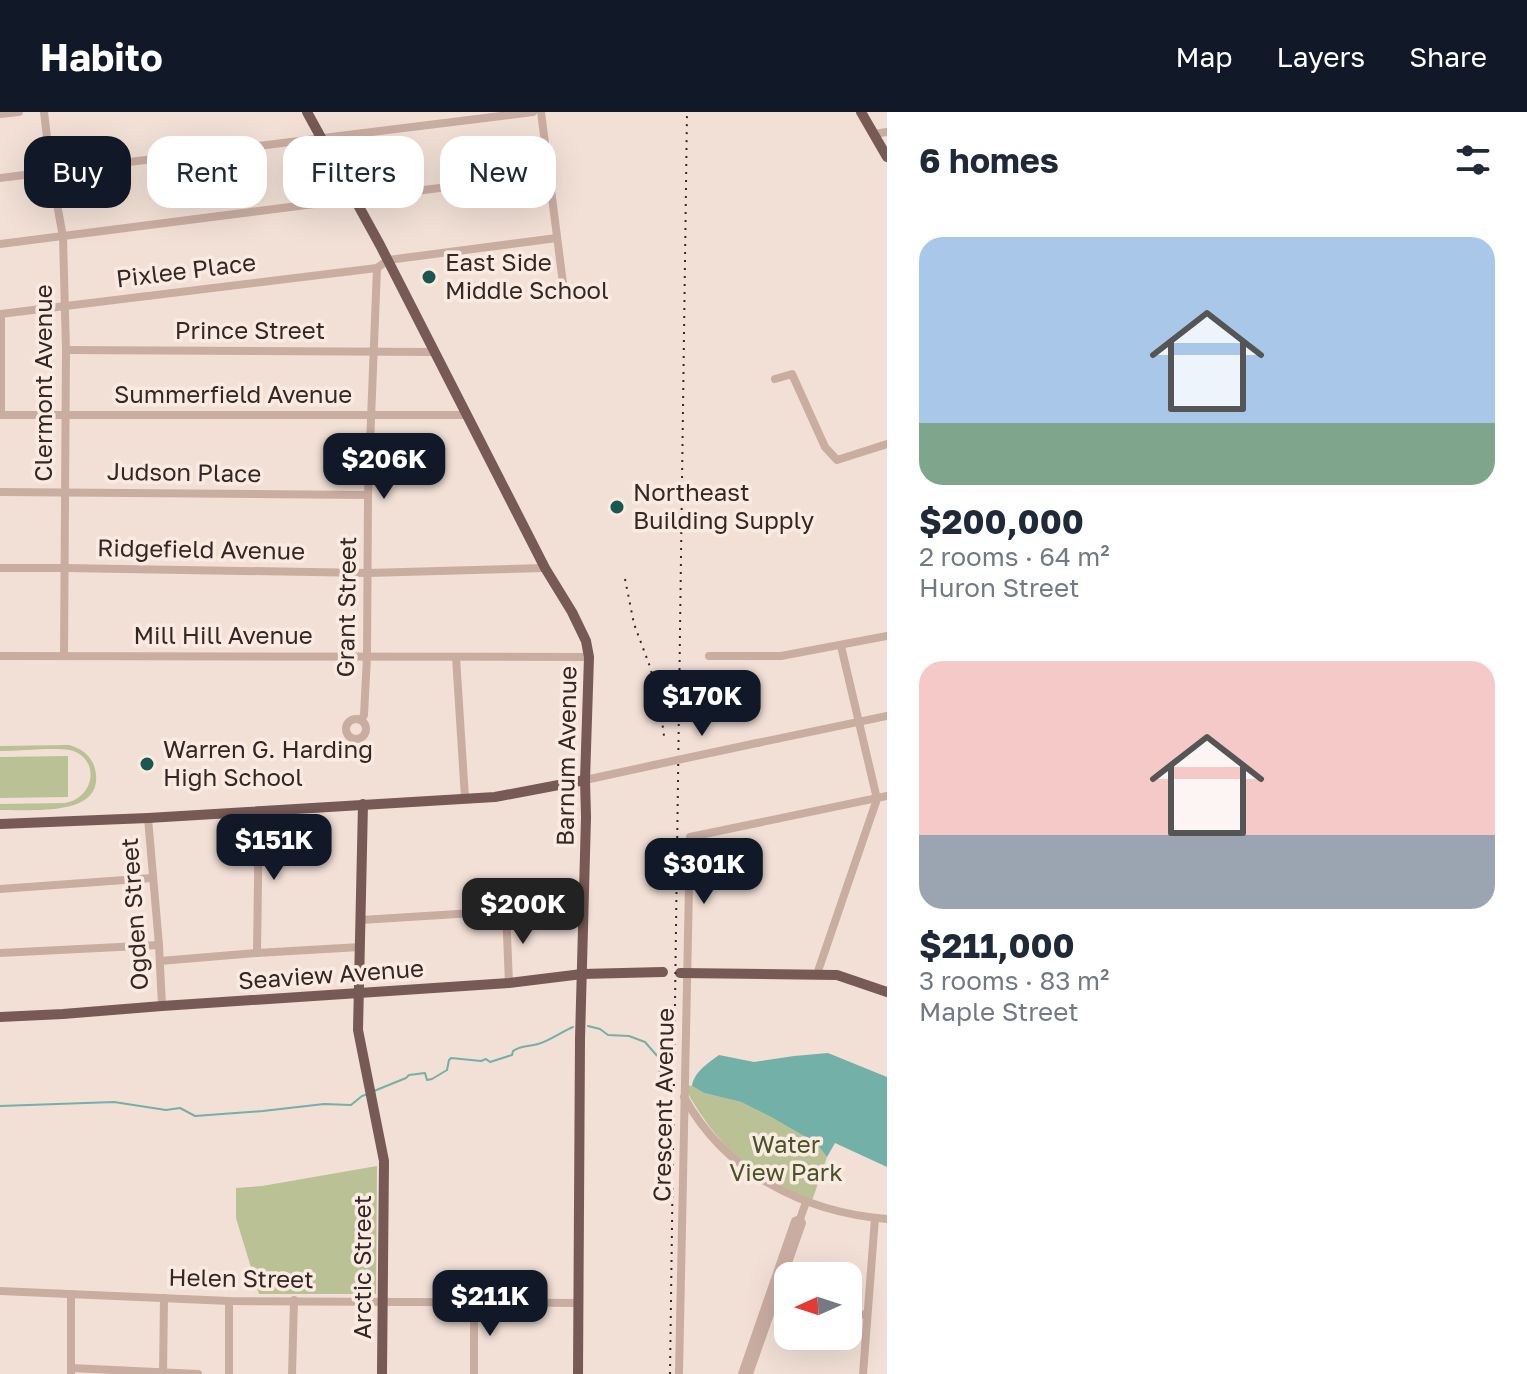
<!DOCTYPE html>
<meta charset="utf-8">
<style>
:root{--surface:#fff;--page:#f2f2f3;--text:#1f2937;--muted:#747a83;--accent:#111827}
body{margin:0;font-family:"Golos Text",sans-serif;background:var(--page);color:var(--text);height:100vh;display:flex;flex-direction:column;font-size:30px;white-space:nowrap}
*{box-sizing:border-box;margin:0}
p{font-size:26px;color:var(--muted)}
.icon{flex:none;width:44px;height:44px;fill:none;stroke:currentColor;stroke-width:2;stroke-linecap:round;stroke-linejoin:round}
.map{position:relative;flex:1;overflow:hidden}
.drawer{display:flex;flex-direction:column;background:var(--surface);width:640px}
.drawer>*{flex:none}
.top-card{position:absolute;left:24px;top:24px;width:742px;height:72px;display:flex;gap:16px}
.needle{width:52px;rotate:267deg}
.tools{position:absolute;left:774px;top:1150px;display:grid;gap:16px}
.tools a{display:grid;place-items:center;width:88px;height:88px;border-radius:16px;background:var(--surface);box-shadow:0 8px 32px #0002;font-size:40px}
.price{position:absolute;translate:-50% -68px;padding:0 18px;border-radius:16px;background:var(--accent);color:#fff;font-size:26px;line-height:52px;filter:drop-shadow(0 2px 4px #0008)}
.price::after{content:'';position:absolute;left:50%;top:48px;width:24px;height:18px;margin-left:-12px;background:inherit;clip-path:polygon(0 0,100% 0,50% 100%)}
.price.active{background:#222;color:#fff}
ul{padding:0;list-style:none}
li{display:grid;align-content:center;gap:16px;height:424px;padding:0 32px}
li span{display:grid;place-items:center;height:248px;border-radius:24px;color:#555}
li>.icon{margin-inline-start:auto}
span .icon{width:144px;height:144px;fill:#fffc;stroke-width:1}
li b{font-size:34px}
h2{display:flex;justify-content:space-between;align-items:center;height:96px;padding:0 32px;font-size:34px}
.pill{padding:0 28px;border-radius:24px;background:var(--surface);box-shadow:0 8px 32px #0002;font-size:28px;line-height:72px}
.pill.active{background:var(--accent);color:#fff}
header{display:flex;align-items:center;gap:48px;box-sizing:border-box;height:112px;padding:0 40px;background:var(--accent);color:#fff}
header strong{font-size:38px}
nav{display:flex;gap:44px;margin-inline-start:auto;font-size:28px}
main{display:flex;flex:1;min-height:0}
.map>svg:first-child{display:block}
.green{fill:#bac195}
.water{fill:#73b0a8}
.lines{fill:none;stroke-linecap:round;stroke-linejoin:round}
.stream{stroke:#73b0a8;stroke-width:2}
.minor{stroke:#caada1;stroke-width:8}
.major{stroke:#775a55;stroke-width:10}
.rail{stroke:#342724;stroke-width:2;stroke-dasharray:2 6;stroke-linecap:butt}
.minor-bridge{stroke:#caada1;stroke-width:8}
.poi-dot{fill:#195750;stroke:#faebe2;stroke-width:3}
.labels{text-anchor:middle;stroke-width:7;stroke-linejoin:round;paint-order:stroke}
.poi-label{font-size:24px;fill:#342724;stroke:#faebe2;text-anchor:start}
.street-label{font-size:24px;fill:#342724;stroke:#faebe2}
.park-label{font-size:24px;fill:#4a5327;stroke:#faebe2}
</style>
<header>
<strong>Habito</strong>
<nav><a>Map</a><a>Layers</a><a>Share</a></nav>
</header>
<main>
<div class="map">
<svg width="887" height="1262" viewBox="0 0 887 1262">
<rect width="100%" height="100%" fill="#f2e0d6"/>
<g class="green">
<path d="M69 633C81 636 92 644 95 657 107 707 28 697 0 698V692L65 691C95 686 101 646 70 638 54 635 18 639 0 639V634Z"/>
<path d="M68 644V685L0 686V645Z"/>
<path d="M687 973 692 974 704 981 741 990 771 1005 816 1031 827 1045 812 1089C750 1061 722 1040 687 980Z"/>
<path d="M377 1054 376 1182H259L236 1106V1076L262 1074Z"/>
</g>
<path class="water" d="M828 941 887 965V1055L835 1031 827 1045 816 1031 771 1005 741 990 704 981 692 974C694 960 708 951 719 943L754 950 794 944Z"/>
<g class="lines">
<g class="stream">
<path d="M588 914 600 917 608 923 629 924 645 930 659 946 660 965"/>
<path d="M374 979 406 966 409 963 425 961 427 968 432 967 447 958 449 948 451 946 481 949 486 947 490 950 512 943 513 939C521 933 528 935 538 932 550 929 561 920 573 915"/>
<path d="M0 994 114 990 166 998 180 996 195 1004 263 999 324 992 351 993 362 984 368 982"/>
</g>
<g class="minor">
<path d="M44 0 51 59 63 125 66 238 64 544"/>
<path d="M541 0 564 179"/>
<path d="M0 2 19 0"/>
<path d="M874 22 887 20"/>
<path d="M0 66 533 0"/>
<path d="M0 132 549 62"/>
<path d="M0 202 377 156"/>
<path d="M1 202V303"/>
<path d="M66 238 433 240"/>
<path d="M775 267 792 262 825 335 837 348 887 332"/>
<path d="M0 303H465"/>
<path d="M0 380 368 383"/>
<path d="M0 456H65L368 461 545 456"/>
<path d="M0 544 589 545"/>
<path d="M709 544H781L887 524"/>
<path d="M456 545 465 686"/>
<circle cx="356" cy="617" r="10"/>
<path d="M361 608 364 603 367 545 368 383 377 156 388 148 557 126"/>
<path d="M757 631 887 604"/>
<path d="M585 668 654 653"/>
<path d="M148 706 159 833 162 894"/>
<path d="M0 777 152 766"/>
<path d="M361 808 506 799 509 871"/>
<path d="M0 841 159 833"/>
<path d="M257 841 259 698"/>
<path d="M160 849 257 841 360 835"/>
<path d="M817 862 877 687 841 534"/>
<path d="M684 985C726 1061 803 1100 887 1107"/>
<path d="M0 1179 229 1189 578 1191"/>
<path d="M773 1188 788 1193"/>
<path d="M848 1201 867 1203"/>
<path d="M71 1256 198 1262"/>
<path d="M71 1262V1182"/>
<path d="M163 1262 164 1186"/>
<path d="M229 1262V1189"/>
<path d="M292 1262 294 1188"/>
<path d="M474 1262V1190"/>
<path d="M679 1262 690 725 887 684"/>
<path d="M742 1262 795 1109 800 1107"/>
<path d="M749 1262 802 1111 800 1107 806 1090"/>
<path d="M863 1262 875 1106"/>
</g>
<g class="major">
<path d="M307 0 380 133 545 456 572 500 586 529 589 545 585 668 586 705 580 927 578 1262"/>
<path d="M861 0 887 45"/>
<path d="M363 692 358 918 384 1049 382 1262"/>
<path d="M0 712 148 706 495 685 585 668"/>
<path d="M680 861 837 863 887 880"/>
<path d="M0 905 63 902 162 894 509 871 582 862 663 860"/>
</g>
<g class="rail">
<path d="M625 467 634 512 649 552 659 586 664 624"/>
<path d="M670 1262 687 0"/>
</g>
<path class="minor-bridge" d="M654 653 757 631"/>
</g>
<g class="poi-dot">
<circle cx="429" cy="165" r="8"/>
<circle cx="617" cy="395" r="8"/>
<circle cx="147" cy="652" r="8"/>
</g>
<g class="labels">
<g class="poi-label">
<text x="445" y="159">East Side<tspan x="445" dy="28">Middle School</tspan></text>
<text x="633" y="389">Northeast<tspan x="633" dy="28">Building Supply</tspan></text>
<text x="163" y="646">Warren G. Harding<tspan x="163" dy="28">High School</tspan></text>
</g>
<g class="street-label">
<text transform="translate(186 159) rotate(-7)" y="8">Pixlee Place</text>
<text x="250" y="227">Prince Street</text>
<text transform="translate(44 271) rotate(-90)" y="8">Clermont Avenue</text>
<text x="233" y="291">Summerfield Avenue</text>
<text transform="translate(184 361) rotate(1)" y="8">Judson Place</text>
<text transform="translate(201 438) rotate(1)" y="8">Ridgefield Avenue</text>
<text transform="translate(347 495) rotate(-89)" y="8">Grant Street</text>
<text x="223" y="532">Mill Hill Avenue</text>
<text transform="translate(567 644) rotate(-89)" y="8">Barnum Avenue</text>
<text transform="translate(135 802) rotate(-94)" y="8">Ogden Street</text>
<text transform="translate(331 863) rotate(-4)" y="8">Seaview Avenue</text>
<text transform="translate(664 993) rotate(-89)" y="8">Crescent Avenue</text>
<text transform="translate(363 1155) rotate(-90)" y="8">Arctic Street</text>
<text transform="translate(241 1167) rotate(1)" y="8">Helen Street</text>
</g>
<g class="park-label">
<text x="786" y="1041">Water<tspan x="786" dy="28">View Park</tspan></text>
</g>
</g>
</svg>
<div class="tools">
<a><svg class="needle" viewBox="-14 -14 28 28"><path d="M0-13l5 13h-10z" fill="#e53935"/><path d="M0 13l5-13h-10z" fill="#747a83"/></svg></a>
</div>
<b class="price" style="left:384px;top:389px">$206K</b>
<b class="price" style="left:702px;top:626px">$170K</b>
<b class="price" style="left:274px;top:770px">$151K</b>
<b class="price" style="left:704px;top:794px">$301K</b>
<b class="price active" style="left:523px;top:834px">$200K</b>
<b class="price" style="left:490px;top:1226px">$211K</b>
<div class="top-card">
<a class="pill active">Buy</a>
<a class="pill">Rent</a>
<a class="pill">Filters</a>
<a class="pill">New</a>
</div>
</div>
<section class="drawer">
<h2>6 homes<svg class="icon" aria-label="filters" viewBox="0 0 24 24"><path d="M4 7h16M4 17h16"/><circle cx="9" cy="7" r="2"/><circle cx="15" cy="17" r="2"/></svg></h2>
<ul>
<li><span style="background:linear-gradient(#a9c7e8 75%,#7fa58c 0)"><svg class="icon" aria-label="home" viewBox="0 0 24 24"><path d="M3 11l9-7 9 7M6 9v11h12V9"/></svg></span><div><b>$200,000</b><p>2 rooms · 64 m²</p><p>Huron Street</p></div></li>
<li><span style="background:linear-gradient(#f6c9c9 70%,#9aa5b1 0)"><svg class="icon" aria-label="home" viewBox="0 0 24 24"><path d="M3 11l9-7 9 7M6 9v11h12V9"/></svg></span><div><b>$211,000</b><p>3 rooms · 83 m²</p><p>Maple Street</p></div></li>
</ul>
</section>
</main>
